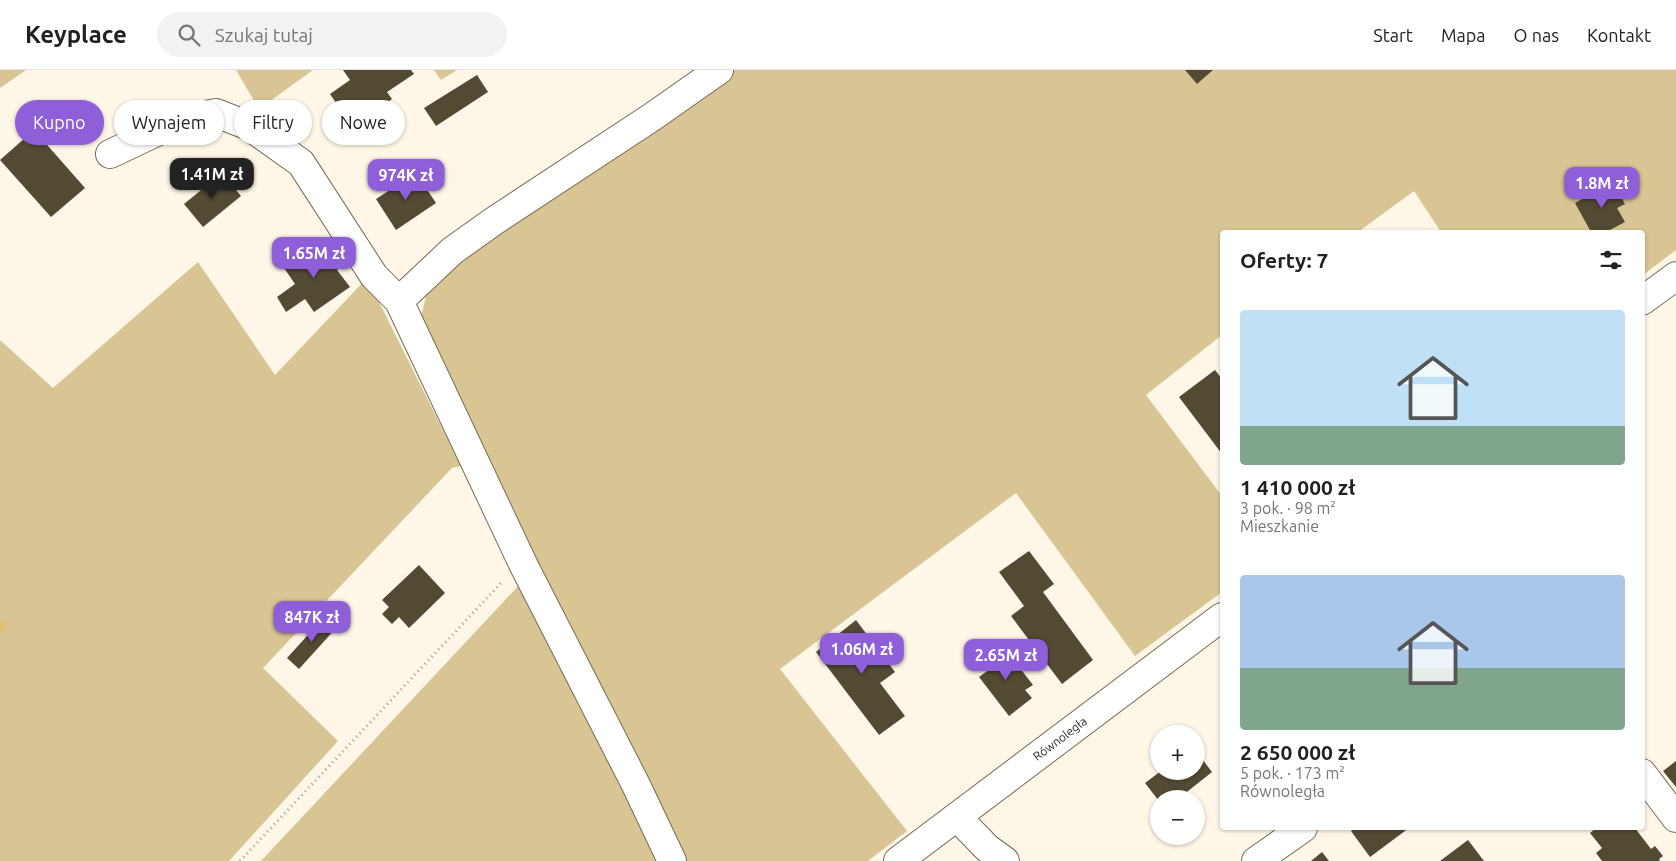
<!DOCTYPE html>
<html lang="pl">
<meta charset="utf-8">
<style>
:root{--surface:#fff;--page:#f2f2f2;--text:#202124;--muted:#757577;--line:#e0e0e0;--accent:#8e5fd9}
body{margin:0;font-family:Ubuntu,sans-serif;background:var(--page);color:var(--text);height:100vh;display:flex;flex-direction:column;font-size:19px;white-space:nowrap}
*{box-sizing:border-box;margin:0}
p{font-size:16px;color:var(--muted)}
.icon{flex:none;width:28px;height:28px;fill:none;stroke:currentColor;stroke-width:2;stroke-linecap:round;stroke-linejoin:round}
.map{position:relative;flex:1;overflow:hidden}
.panel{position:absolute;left:1220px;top:160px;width:425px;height:600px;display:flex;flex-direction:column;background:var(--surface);border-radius:5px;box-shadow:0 1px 4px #0004}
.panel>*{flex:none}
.guide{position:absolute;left:15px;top:30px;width:475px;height:45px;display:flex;gap:10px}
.buttons{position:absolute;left:1150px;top:655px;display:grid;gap:10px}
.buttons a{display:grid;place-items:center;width:55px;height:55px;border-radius:50%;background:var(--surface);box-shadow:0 1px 4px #0004;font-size:25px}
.price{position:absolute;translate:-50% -42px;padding:0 11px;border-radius:10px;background:var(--accent);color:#fff;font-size:16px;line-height:32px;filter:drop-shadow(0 1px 2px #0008)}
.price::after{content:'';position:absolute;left:50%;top:30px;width:15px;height:11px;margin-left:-8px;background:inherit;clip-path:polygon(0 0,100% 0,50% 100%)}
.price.selected{background:#222;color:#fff}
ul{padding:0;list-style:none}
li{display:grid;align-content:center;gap:10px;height:265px;padding:0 20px}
li span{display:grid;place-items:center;height:155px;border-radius:5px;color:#555}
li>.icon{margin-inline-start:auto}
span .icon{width:90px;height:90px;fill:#fffc;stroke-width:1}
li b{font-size:21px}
h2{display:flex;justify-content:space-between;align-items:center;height:60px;padding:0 20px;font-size:21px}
.tag{padding:0 18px;border-radius:22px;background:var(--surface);box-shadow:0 1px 4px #0004;font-size:18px;line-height:45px}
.tag.selected{background:var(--accent);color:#fff}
header{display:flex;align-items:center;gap:30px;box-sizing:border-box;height:70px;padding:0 25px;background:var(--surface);border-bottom:1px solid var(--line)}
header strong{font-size:24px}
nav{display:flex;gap:28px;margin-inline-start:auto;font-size:18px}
.search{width:350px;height:45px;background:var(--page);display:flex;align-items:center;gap:12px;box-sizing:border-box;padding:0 18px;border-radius:28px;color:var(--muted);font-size:19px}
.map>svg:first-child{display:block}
.green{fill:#d9c594}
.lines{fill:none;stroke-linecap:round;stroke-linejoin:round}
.stream{stroke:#e1c171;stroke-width:9}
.building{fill:#534a33}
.minor-casing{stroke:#756b54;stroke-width:30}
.path{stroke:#a29c90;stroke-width:3;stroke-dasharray:1 4;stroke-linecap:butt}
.minor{stroke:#fff;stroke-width:28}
.labels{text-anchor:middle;stroke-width:5;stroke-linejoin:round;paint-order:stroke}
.street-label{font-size:12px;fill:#231f16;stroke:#fff}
</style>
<header>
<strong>Keyplace</strong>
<div class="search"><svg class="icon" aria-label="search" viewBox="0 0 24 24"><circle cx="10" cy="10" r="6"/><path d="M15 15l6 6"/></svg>Szukaj tutaj</div>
<nav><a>Start</a><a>Mapa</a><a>O nas</a><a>Kontakt</a></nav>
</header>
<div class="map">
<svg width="1676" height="791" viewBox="0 0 1676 791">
<rect width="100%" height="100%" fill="#fef7e8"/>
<g class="green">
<path d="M0 0H26L0 18Z"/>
<path d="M236 0H313L259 39Z"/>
<path d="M434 0H457L441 10Z"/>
<path d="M735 0H1676V180L1643 205 1642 162H1441L1414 121 1358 162H1222V265L1146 325 1222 426V522L1135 586 1016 423 780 599 907 761 868 791H683L418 260 426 226 435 204Z"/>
<path d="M198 192 275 305 367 208 461 396 452 398 263 598 338 671 229 791H0V270L53 318Z"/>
<path d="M521 513 668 791H261Z"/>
</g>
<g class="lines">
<path class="stream" d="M0 554 2 558"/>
</g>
<g class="building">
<path d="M343 0H411L414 4 387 22 392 29 372 43 367 36 347 49 330 24 350 10Z"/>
<path d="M1185 0H1213L1197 14Z"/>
<path d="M477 5 488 22 436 56 424 38Z"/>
<path d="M34 60 85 118 51 147 0 90Z"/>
<path d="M222 103 241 126 203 157 184 134Z"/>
<path d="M416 103 436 133 396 160 376 129Z"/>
<path d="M1613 112 1625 134 1617 138 1625 152 1606 162H1591L1575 133Z"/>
<path d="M320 174 328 185 336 179 346 194 337 200 350 217 314 242 305 229 286 242 277 227 295 214 284 198Z"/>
<path d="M1215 300 1222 309V384L1179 327Z"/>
<path d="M1029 481 1054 514 1043 522 1093 590 1062 614 1011 546 1024 536 999 502Z"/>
<path d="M419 495 445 523 409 558 399 547 392 554 382 544 389 537 382 530Z"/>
<path d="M325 546 337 557 299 599 287 588Z"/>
<path d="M856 550 895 602 880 613 905 646 879 665 816 582Z"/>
<path d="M1003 576 1033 615 1025 620 1032 628 1009 646 979 607 990 599 984 591Z"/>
<path d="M1196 681 1212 702 1178 729H1159V731L1145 713 1161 701H1196Z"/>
<path d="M1676 691V717L1663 701Z"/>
<path d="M1356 758H1409L1370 787 1351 761Z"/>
<path d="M1594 758H1635L1651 779 1655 776 1663 786 1659 789 1660 791H1602L1596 783 1602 778 1590 763 1595 759Z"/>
<path d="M1468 770 1484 791H1440Z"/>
<path d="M1322 782 1329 791H1311Z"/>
</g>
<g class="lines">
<defs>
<g id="minor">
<path d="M110 84 184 49 216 43 249 56 301 93 374 206 399 231"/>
<path d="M1642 231 1676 206"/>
<path d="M1642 703 1676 748"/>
<path d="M957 747 987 778 1005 791"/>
<path d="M672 791 636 715 524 496 399 231 452 181 494 151 652 47 719 0"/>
<path d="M898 791 1222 547"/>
<path d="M1256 791 1303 758"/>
</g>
</defs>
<use href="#minor" class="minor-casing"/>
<path class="path" d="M240 791 501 513"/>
<use href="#minor" class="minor"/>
</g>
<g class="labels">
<g class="street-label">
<text transform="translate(1060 669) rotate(-37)" y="4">Równoległa</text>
</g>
</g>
</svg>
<div class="buttons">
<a>+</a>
<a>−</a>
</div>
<b class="price selected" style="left:212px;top:130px">1.41M zł</b>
<b class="price" style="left:406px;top:131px">974K zł</b>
<b class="price" style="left:1602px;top:139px">1.8M zł</b>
<b class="price" style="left:314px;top:209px">1.65M zł</b>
<b class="price" style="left:312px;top:573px">847K zł</b>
<b class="price" style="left:862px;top:605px">1.06M zł</b>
<b class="price" style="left:1006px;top:611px">2.65M zł</b>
<div class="guide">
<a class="tag selected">Kupno</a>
<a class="tag">Wynajem</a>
<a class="tag">Filtry</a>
<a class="tag">Nowe</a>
</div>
<section class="panel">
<h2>Oferty: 7<svg class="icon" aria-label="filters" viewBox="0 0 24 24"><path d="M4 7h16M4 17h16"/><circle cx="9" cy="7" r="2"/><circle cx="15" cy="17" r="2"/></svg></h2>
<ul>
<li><span style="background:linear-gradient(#bfe0f5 75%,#7fa58c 0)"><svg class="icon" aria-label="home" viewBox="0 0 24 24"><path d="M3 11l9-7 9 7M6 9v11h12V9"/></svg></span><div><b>1 410 000 zł</b><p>3 pok. · 98 m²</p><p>Mieszkanie</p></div></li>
<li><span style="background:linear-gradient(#a9c7e8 60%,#7fa58c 0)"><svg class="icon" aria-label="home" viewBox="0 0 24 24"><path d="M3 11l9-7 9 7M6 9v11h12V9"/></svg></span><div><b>2 650 000 zł</b><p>5 pok. · 173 m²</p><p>Równoległa</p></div></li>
</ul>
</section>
</div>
